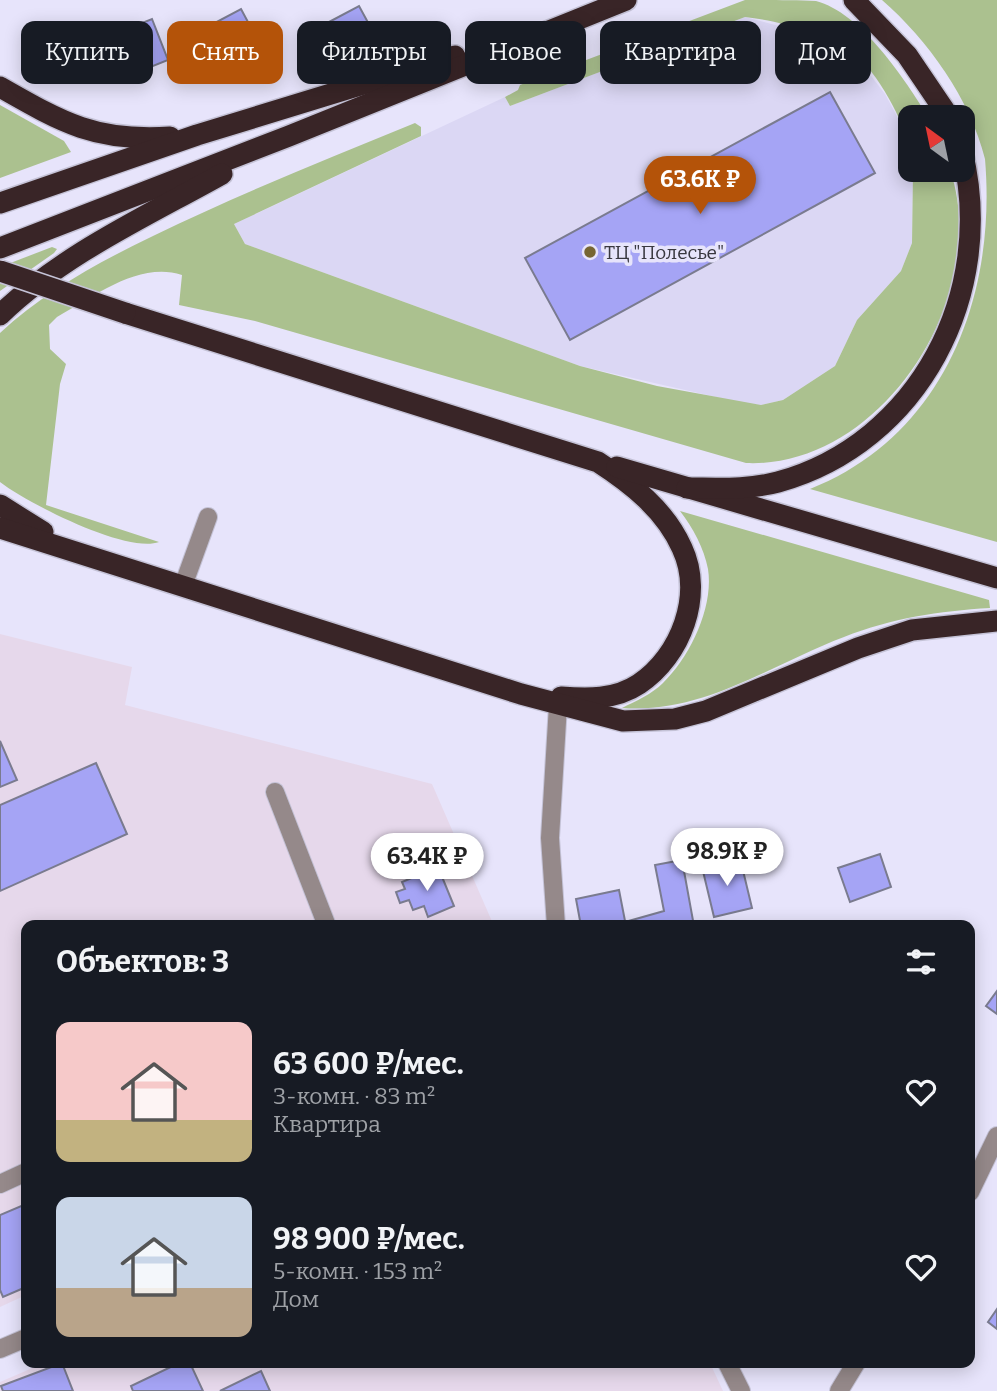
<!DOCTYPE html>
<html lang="ru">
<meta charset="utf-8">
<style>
:root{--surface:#171b24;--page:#242831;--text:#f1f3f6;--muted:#9ea1a6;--accent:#b45309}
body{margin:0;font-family:Bitter,serif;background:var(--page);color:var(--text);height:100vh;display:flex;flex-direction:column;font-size:26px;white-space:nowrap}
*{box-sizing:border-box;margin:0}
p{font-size:23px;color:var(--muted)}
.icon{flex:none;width:38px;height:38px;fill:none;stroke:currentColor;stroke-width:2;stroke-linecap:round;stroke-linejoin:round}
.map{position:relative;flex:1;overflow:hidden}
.side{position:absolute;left:21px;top:920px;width:954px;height:448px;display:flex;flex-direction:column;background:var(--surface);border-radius:14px;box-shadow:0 4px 18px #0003}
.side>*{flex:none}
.guide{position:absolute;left:21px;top:21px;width:956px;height:63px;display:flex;gap:14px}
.needle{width:46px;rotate:327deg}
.controls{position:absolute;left:898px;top:105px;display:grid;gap:14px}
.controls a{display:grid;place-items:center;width:77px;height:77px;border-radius:14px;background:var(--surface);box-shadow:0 4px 18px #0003;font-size:35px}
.price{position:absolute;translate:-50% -60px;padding:0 16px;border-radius:24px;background:#fff;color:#222;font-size:23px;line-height:46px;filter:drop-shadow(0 2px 4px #0008)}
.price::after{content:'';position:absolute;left:50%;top:42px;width:21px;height:16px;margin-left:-10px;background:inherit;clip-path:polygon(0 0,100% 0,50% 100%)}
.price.selected{background:var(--accent);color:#fff}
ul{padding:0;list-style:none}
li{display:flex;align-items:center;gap:21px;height:175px;padding:0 35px}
li span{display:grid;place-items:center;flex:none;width:196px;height:140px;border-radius:14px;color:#555}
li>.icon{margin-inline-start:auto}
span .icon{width:84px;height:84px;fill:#fffc;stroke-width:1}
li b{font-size:30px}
h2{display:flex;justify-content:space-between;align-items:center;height:84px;padding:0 35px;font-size:30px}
.pill{padding:0 24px;border-radius:14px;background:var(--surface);box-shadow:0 4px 18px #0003;font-size:24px;line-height:63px}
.pill.selected{background:var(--accent);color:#fff}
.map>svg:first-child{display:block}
.built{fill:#dbd7f4}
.industrial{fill:#e6d8eb}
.green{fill:#abc18f}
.building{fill:#a5a4f5;stroke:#7a7b8f;stroke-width:2}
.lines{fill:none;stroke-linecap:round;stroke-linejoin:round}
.minor-casing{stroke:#c4c2d6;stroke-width:20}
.highway-casing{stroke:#c4c2d6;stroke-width:24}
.minor{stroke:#95898a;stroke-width:18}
.highway{stroke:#392527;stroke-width:21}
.highway-bridge-casing{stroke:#c4c2d6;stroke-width:24;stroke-linecap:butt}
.highway-bridge{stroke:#392527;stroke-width:21}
.poi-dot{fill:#766533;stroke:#e7e4fb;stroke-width:2.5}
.labels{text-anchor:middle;stroke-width:7;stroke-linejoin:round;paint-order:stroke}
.poi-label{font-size:19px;fill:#393840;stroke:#e7e4fb;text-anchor:start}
</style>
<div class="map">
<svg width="997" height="1391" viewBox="0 0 997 1391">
<rect width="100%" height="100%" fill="#e7e4fb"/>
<path class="built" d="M745 17 828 39 855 55 885 94 907 135 910 170H913L912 243 901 271 857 320 835 366 783 400 761 405 742 403 580 366 245 244 234 224 505 97 510 106Z"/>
<g class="industrial">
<path d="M0 634 132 667 125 705 432 784 494 926H26V1295L0 1307Z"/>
<path d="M44 1363H710L723 1391H0V1382Z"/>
</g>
<g class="green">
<path d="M745 0C767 0 795 0 816 1 860 12 906 80 928 117H910V151C905 122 877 71 853 53 824 33 780 21 745 17L510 106 505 97 518 90 520 85Z"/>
<path d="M882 0H997V542L810 489C942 437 997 299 985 159 970 99 928 40 882 0Z"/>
<path d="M0 105 64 141 71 152 0 178Z"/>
<path d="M415 123 421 127V136L234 224 245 244 580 366 657 386 761 405 783 400 835 366 857 320 901 271 912 243 913 170H950C993 294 882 469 746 463L255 321 179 305 182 275C138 261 94 297 57 317L49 325 50 349 66 364 60 384 46 505 159 542C127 554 27 503 0 482V333C44 292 99 262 153 236 239 194 327 159 415 123Z"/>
<path d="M52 247 57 249 54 253 0 291V267Z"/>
<path d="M680 511 989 600 990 608C939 611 892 618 844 637 770 665 704 714 622 708 636 701 652 694 663 683 690 657 714 607 708 569 704 548 693 528 680 511Z"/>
</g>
<g class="building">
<path d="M359 6 371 28 341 44 329 22Z"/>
<path d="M241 9 256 37 210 63 194 34Z"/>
<path d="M152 19 168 60 138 72 122 31Z"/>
<path d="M830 92 875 173 570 340 525 258Z"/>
<path d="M0 741 17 780 0 787Z"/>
<path d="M96 763 127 834 0 891V805Z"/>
<path d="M880 854 891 887 850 902 838 868Z"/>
<path d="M740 858 752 908 714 917 702 867Z"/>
<path d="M682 860 694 926H626L625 922 664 911 655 865Z"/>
<path d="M438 867 454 906 428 917 424 906 413 910 409 900 400 903 396 892 405 889 402 882Z"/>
<path d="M619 890 626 926H581L576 899Z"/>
<path d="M997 991V1014L986 1006Z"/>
<path d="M26 1204V1287L3 1297 0 1290V1215Z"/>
<path d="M997 1309V1329L988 1322Z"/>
<path d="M62 1363 73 1391H3L1 1386Z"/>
<path d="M179 1363H190L203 1391H133L131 1386Z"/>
<path d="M261 1371 270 1391H220Z"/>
</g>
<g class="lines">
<defs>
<g id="minor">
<path d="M183 586 208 517"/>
<path d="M275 792 327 926"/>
<path d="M556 926 550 838 558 705"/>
<path d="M0 1184 26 1172"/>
<path d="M970 1192 997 1136"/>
<path d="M0 1349 26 1338"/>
<path d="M727 1363 741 1391"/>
<path d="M839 1391 856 1363"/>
</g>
<g id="highway">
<path d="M854 0 907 55 949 117"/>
<path d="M0 87C63 123 96 142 170 137"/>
<path d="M0 203 197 135 455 56"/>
<path d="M0 248 289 136 626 0"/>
<path d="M125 313 598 462C632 484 665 510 682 548 704 595 681 656 639 684 615 700 587 699 561 697"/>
<path d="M0 315C63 254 147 216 222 174"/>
<path d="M617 467 997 578"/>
<path d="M687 488C718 488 748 490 778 482 919 443 997 293 962 151"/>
<path d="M0 505 43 532"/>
<path d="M0 528 521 694 623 721 675 719 706 711 858 648 912 630 997 621"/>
</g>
</defs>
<use href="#minor" class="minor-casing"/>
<use href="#highway" class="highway-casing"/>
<use href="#minor" class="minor"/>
<use href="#highway" class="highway"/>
<defs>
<path id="highway-bridge" d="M0 271 125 313"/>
</defs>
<use href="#highway-bridge" class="highway-bridge-casing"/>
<use href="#highway-bridge" class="highway-bridge"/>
</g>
<circle class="poi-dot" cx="590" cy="252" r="7"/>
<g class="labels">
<g class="poi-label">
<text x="604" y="259">ТЦ "Полесье"</text>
</g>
</g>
</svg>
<div class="controls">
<a><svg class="needle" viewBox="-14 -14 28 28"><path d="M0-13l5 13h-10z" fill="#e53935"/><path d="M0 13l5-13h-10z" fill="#9ea1a6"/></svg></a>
</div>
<b class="price selected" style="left:700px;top:216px">63.6K ₽</b>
<b class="price" style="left:727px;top:888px">98.9K ₽</b>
<b class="price" style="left:427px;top:893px">63.4K ₽</b>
<div class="guide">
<a class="pill">Купить</a>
<a class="pill selected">Снять</a>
<a class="pill">Фильтры</a>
<a class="pill">Новое</a>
<a class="pill">Квартира</a>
<a class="pill">Дом</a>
</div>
<section class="side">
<h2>Объектов: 3<svg class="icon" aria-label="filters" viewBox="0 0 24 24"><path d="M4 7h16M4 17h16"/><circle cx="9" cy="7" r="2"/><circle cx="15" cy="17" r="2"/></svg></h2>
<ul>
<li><span style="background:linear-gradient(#f6c9c9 70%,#c2b280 0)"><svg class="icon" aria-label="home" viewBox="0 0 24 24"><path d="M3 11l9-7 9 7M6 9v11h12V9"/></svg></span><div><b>63 600 ₽/мес.</b><p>3-комн. · 83 m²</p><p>Квартира</p></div><svg class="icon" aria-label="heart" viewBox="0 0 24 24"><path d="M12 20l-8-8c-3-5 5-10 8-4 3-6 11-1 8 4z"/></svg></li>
<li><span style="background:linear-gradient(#c9d6e8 65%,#b9a48a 0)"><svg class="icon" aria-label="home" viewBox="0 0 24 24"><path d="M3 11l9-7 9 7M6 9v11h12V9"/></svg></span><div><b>98 900 ₽/мес.</b><p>5-комн. · 153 m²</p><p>Дом</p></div><svg class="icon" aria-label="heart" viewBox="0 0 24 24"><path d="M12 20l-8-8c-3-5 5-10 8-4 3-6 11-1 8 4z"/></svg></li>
</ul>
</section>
</div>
